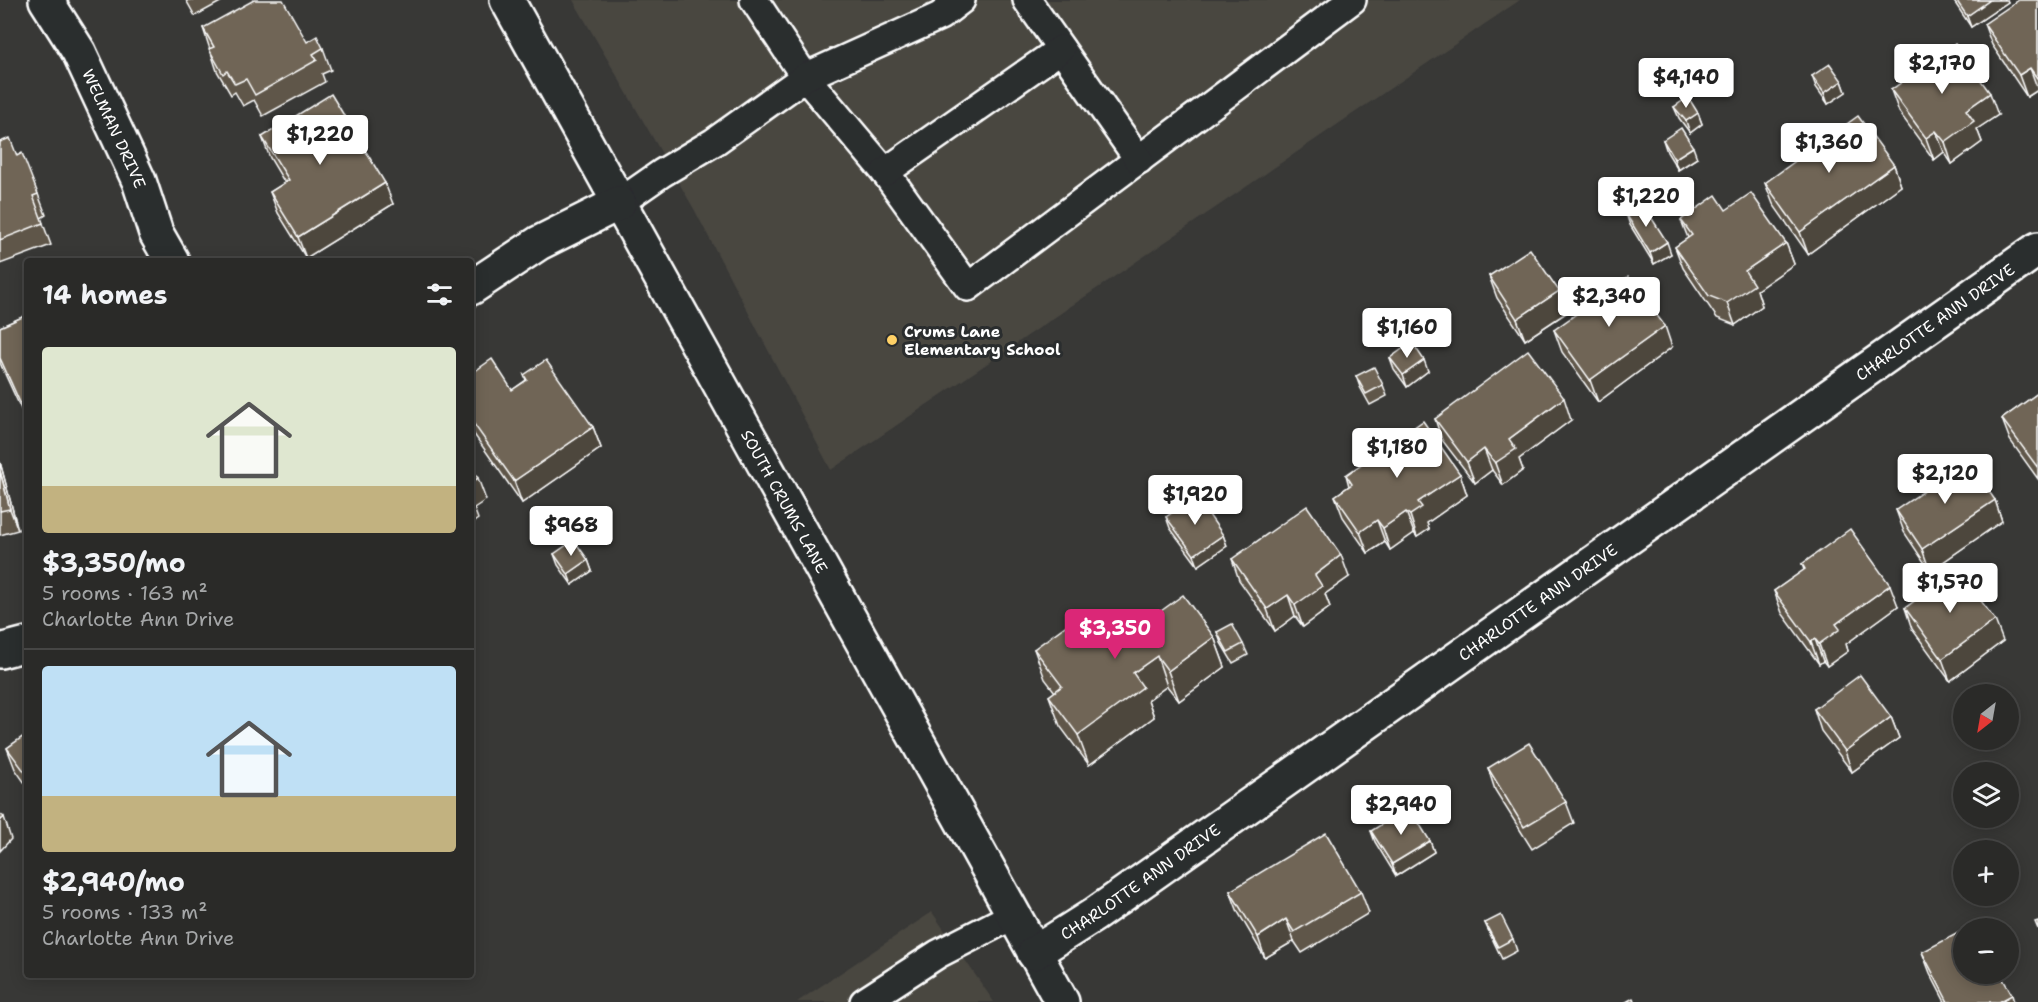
<!DOCTYPE html>
<meta charset="utf-8">
<style>
:root{--surface:#2a2a28;--page:#323230;--text:#f1f3f6;--muted:#a5a7a8;--line:#464645;--accent:#db2777}
body{margin:0;font-family:"Shantell Sans",sans-serif;background:var(--page);color:var(--text);height:100vh;display:flex;flex-direction:column;font-size:22px;white-space:nowrap}
*{box-sizing:border-box;margin:0}
p{font-size:20px;color:var(--muted)}
.icon{flex:none;width:33px;height:33px;fill:none;stroke:currentColor;stroke-width:2;stroke-linecap:round;stroke-linejoin:round}
.map{position:relative;flex:1;overflow:hidden}
.details{position:absolute;left:24px;top:258px;width:450px;height:720px;display:flex;flex-direction:column;background:var(--surface);border-radius:6px;box-shadow:0 3px 15px #0003,0 0 0 2px var(--line)}
.details>*{flex:none}
.needle{width:39px;rotate:211deg}
.fabs{position:absolute;left:1953px;top:684px;display:grid;gap:12px}
.fabs a{display:grid;place-items:center;width:66px;height:66px;border-radius:50%;background:var(--surface);box-shadow:0 3px 15px #0003,0 0 0 2px var(--line);font-size:30px}
.price{position:absolute;translate:-50% -51px;padding:0 14px;border-radius:6px;background:#fff;color:#222;font-size:20px;line-height:39px;filter:drop-shadow(0 2px 3px #0008)}
.price::after{content:'';position:absolute;left:50%;top:36px;width:18px;height:14px;margin-left:-9px;background:inherit;clip-path:polygon(0 0,100% 0,50% 100%)}
.price.selected{background:var(--accent);color:#fff}
ul{padding:0;list-style:none}
li{display:grid;align-content:center;gap:12px;height:318px;padding:0 18px}
li+li{border-top:2px solid var(--line)}
li span{display:grid;place-items:center;height:186px;border-radius:6px;color:#555}
li>.icon{margin-inline-start:auto}
span .icon{width:108px;height:108px;fill:#fffc;stroke-width:1}
li b{font-size:26px}
h2{display:flex;justify-content:space-between;align-items:center;height:72px;padding:0 18px;font-size:26px}
.map>svg:first-child{display:block}
.built{fill:#484640}
.lines{fill:none;stroke-linecap:round;stroke-linejoin:round}
.service-casing{stroke:#fff;stroke-width:32}
.minor-casing{stroke:#fff;stroke-width:38}
.service{stroke:#2a2d2e;stroke-width:27}
.minor{stroke:#2a2d2e;stroke-width:33}
.wall{fill:#5f574a;stroke:#fff;stroke-width:1.5}
.shaded-wall{fill:#4e473c;stroke:#fff;stroke-width:1.5}
.building{fill:#6f6556;stroke:#fff;stroke-width:1.5}
.poi-dot{fill:#ffd166;stroke:#2a2d2e;stroke-width:2}
.labels{text-anchor:middle;stroke-width:6;stroke-linejoin:round;paint-order:stroke}
.street-label{font-size:16px;fill:#fff;stroke:#2a2d2e}
.poi-label{font-size:16px;font-weight:bold;fill:#fff;stroke:#2a2d2e;text-anchor:start}
</style>
<div class="map">
<svg width="2038" height="1002" viewBox="0 0 2038 1002">
<rect width="100%" height="100%" fill="#383836"/>
<filter id="ink" filterUnits="userSpaceOnUse"><feTurbulence type="fractalNoise" baseFrequency=".0167" numOctaves="2"/><feDisplacementMap in="SourceGraphic" scale="12" xChannelSelector="R" yChannelSelector="G"/><feConvolveMatrix kernelMatrix="1 2 1 2 8 2 1 2 1" color-interpolation-filters="sRGB"/></filter>
<g filter="url(#ink)">
<g class="built">
<path d="M573 0H1520L831 470 694 209Z"/>
<path d="M932 912 994 1002H797Z"/>
</g>
<g class="lines">
<defs>
<g id="service">
<path d="M754 0 805 77 885 172 968 287 1352 0"/>
<path d="M1027 0 1139 160"/>
<path d="M885 172 1061 49"/>
<path d="M619 203 662 173 714 142 805 77 940 16 961 0"/>
<path d="M864 1002 938 954 1014 915"/>
</g>
<g id="minor">
<path id="s1" d="M46 0 79 52 139 181 156 233 172 261"/>
<path id="s2" d="M507 0 1062 1002"/>
<path d="M471 288 539 243 619 203"/>
<path d="M0 651 27 644"/>
<path id="s3" d="M1034 953 1094 915 2038 249"/>
</g>
</defs>
<use href="#service" class="service-casing"/>
<use href="#minor" class="minor-casing"/>
<use href="#service" class="service"/>
<use href="#minor" class="minor"/>
</g>
<g class="wall">
<path d="M186 0H224L195 16Z"/>
<path d="M1953 0H2007L2008 2 1971 27Z"/>
<path d="M2038 0V90L2027 97 1992 45 1984 24Z"/>
<path d="M203 28 307 42 323 48 331 70 322 74 325 82 263 116 254 100 243 106 235 92 231 95 217 71Z"/>
<path d="M1812 76 1842 81 1846 92 1828 104 1816 87Z"/>
<path d="M1891 90 1998 115 1977 129 1982 142 1952 164 1944 152 1934 160 1899 112Z"/>
<path d="M1674 107 1698 113 1702 124 1690 133 1679 118Z"/>
<path d="M262 137 393 204 306 258 278 213 270 192 285 183 270 158Z"/>
<path d="M1663 140 1697 158 1678 170 1667 152Z"/>
<path d="M0 142 17 156 38 194 46 215 41 218 51 245 0 264Z"/>
<path d="M1894 165 1901 186 1808 254 1773 204 1765 183Z"/>
<path d="M1726 210 1786 243 1794 264 1757 290 1762 306 1735 325 1717 318 1683 268 1675 247 1688 238 1681 220Z"/>
<path d="M1626 214 1671 254 1654 264 1630 225Z"/>
<path d="M1489 276 1566 313 1525 340 1497 298Z"/>
<path d="M27 315V422L0 363V327Z"/>
<path d="M1554 330 1672 347 1598 402 1562 352Z"/>
<path d="M1390 358 1428 371 1407 387 1394 369Z"/>
<path d="M471 374 512 390 526 380 524 375 593 427 601 448 522 503 471 430Z"/>
<path d="M1356 376 1383 385 1387 396 1370 405 1360 387Z"/>
<path d="M2038 393V479L2010 440 2002 419Z"/>
<path d="M1435 419 1571 420 1519 459 1523 470 1503 485 1492 470 1475 483 1442 440Z"/>
<path d="M0 462 18 530 0 535Z"/>
<path d="M1460 474 1467 495 1427 523 1429 529 1417 537 1414 533 1390 550 1385 542 1368 553 1343 517 1335 496 1349 486 1346 475Z"/>
<path d="M1995 500 2002 521 1930 571 1904 532 1896 510Z"/>
<path d="M1166 517 1223 535 1227 546 1198 566 1170 528Z"/>
<path d="M554 554 588 560 592 571 572 585 558 565Z"/>
<path d="M1232 559 1349 577 1325 594 1330 607 1303 627 1295 616 1275 631 1239 580Z"/>
<path d="M1802 564 1898 606 1846 644 1848 651 1827 666 1823 661 1819 664 1782 613 1774 591 1804 570Z"/>
<path d="M1905 608 2003 641 1950 681 1912 629Z"/>
<path d="M1217 632 1243 644 1248 655 1233 663 1221 643Z"/>
<path d="M1214 637 1225 667 1179 701 1167 686 1148 700 1154 717 1089 765 1060 726 1049 696 1055 692 1045 679 1034 649 1113 646Z"/>
<path d="M1814 709 1891 717 1899 738 1852 772 1821 731Z"/>
<path d="M27 734V786L15 769 7 748Z"/>
<path d="M1488 768 1566 802 1574 823 1532 849 1495 790Z"/>
<path d="M1371 831 1430 841 1434 852 1396 876 1375 842Z"/>
<path d="M1230 891 1361 892 1369 913 1302 953 1294 941 1265 958 1238 912Z"/>
<path d="M1485 923 1513 939 1517 951 1502 959 1490 934Z"/>
<path d="M1922 952 2012 995 2014 1002H1945L1930 973Z"/>
</g>
<g class="shaded-wall">
<path d="M1990 0H2007L2008 2 1971 27 1967 16Z"/>
<path d="M2030 68 2038 90 2027 97 2019 75Z"/>
<path d="M1842 81 1846 92 1828 104 1824 93Z"/>
<path d="M1990 93 1998 115 1977 129 1982 142 1952 164 1945 142 1966 110Z"/>
<path d="M1698 113 1702 124 1690 133 1686 121Z"/>
<path d="M1936 131 1944 152 1934 160 1926 138Z"/>
<path d="M1693 147 1697 158 1678 170 1674 159Z"/>
<path d="M1894 165 1901 186 1808 254 1800 232Z"/>
<path d="M385 183 393 204 306 258 298 237Z"/>
<path d="M1667 242 1671 254 1654 264 1650 253Z"/>
<path d="M1786 243 1794 264 1757 290 1762 306 1735 325 1727 303 1745 271Z"/>
<path d="M1559 291 1566 313 1525 340 1517 319Z"/>
<path d="M1665 326 1672 347 1598 402 1590 380Z"/>
<path d="M1424 360 1428 371 1407 387 1403 375Z"/>
<path d="M1564 398 1571 420 1519 459 1523 470 1503 485 1495 463 1509 439Z"/>
<path d="M593 427 601 448 522 503 514 481Z"/>
<path d="M1484 449 1492 470 1475 483 1467 462Z"/>
<path d="M0 462 18 530 10 509 0 471Z"/>
<path d="M1460 474 1467 495 1427 523 1429 529 1417 537 1410 515 1418 502Z"/>
<path d="M478 478 486 500 474 508 478 519 471 524V483Z"/>
<path d="M1995 500 2002 521 1930 571 1922 549Z"/>
<path d="M1406 512 1414 533 1390 550 1383 528Z"/>
<path d="M1377 520 1385 542 1368 553 1360 532Z"/>
<path d="M1223 535 1227 546 1198 566 1194 555Z"/>
<path d="M1341 555 1349 577 1325 594 1330 607 1303 627 1295 605 1315 575Z"/>
<path d="M588 560 592 571 572 585 568 574Z"/>
<path d="M1890 585 1898 606 1846 644 1848 651 1827 666 1819 644 1836 624Z"/>
<path d="M1288 595 1295 616 1275 631 1267 609Z"/>
<path d="M1995 620 2003 641 1950 681 1942 659Z"/>
<path d="M1214 637 1225 667 1179 701 1168 671Z"/>
<path d="M1815 639 1823 661 1819 664 1811 642Z"/>
<path d="M1157 656 1167 686 1148 700 1154 717 1089 765 1078 735 1133 673Z"/>
<path d="M1891 717 1899 738 1852 772 1845 751Z"/>
<path d="M4 817 11 839 0 851V821Z"/>
<path d="M1430 841 1434 852 1396 876 1392 864Z"/>
<path d="M1286 919 1294 941 1265 958 1258 937Z"/>
</g>
<g class="building">
<path d="M254 0H283L307 42 317 36 323 48 313 54 317 60 255 95 246 79 235 84 227 71 223 74 209 49 214 47 203 28Z"/>
<path d="M1956 0H1990L1967 16Z"/>
<path d="M2019 0H2038V77L2037 78 2030 68 2019 75 1984 24Z"/>
<path d="M1955 44 1990 93 1966 110 1974 121 1945 142 1936 131 1926 138 1891 90Z"/>
<path d="M1830 64 1842 81 1824 93 1812 76Z"/>
<path d="M331 94 385 183 298 237 270 192 289 180 262 137Z"/>
<path d="M1688 97 1698 113 1686 121 1674 107Z"/>
<path d="M1858 116 1894 165 1800 232 1765 183Z"/>
<path d="M1681 128 1693 147 1674 159 1663 140Z"/>
<path d="M10 138 17 156 22 153 38 194 33 196 43 223 0 240V142Z"/>
<path d="M1751 193 1786 243 1745 271 1754 285 1727 303 1709 296 1675 247 1692 235 1681 220 1716 195 1726 210Z"/>
<path d="M1642 203 1667 242 1650 253 1626 214Z"/>
<path d="M1530 249 1559 291 1517 319 1489 276Z"/>
<path d="M1628 277 1665 326 1590 380 1554 330Z"/>
<path d="M27 315V418L0 358V327Z"/>
<path d="M1412 342 1424 360 1403 375 1390 358Z"/>
<path d="M1528 350 1564 398 1509 439 1516 449 1495 463 1484 449 1467 462 1435 419Z"/>
<path d="M492 359 512 390 527 380 524 375 546 360 593 427 514 481 471 420V374Z"/>
<path d="M1374 367 1383 385 1366 394 1356 376Z"/>
<path d="M2038 393V468L2002 419Z"/>
<path d="M1423 421 1460 474 1418 502 1422 507 1410 515 1406 512 1383 528 1377 520 1360 532 1335 496 1352 484 1346 475Z"/>
<path d="M1968 461 1995 500 1922 549 1896 510Z"/>
<path d="M471 468 478 478 471 483Z"/>
<path d="M0 471 10 509 0 511Z"/>
<path d="M1196 496 1223 535 1194 555 1166 517Z"/>
<path d="M1307 506 1341 555 1315 575 1322 586 1295 605 1288 595 1267 609 1232 559Z"/>
<path d="M1850 529 1890 585 1836 624 1840 629 1819 644 1815 639 1811 642 1774 591 1805 569 1802 564Z"/>
<path d="M574 540 588 560 568 574 554 554Z"/>
<path d="M1958 569 1995 620 1942 659 1905 608Z"/>
<path d="M1183 595 1214 637 1168 671 1157 656 1133 673 1143 687 1078 735 1049 696 1062 686 1034 649 1087 610 1113 646Z"/>
<path d="M1232 624 1243 644 1228 652 1217 632Z"/>
<path d="M1860 675 1891 717 1845 751 1814 709Z"/>
<path d="M27 734V775L7 748Z"/>
<path d="M1529 743 1566 802 1524 827 1488 768Z"/>
<path d="M1409 807 1430 841 1392 864 1371 831Z"/>
<path d="M0 814 4 817 0 821Z"/>
<path d="M1326 833 1361 892 1294 932 1286 919 1258 937 1230 891Z"/>
<path d="M1501 915 1513 939 1498 947 1485 923Z"/>
<path d="M2038 921V929L2035 922Z"/>
<path d="M1974 924 1976 928H1966Z"/>
<path d="M1964 930V974H2000L2012 995 1999 1002H1948L1922 952Z"/>
<path d="M1633 998 1635 1002H1626Z"/>
</g>
</g>
<circle class="poi-dot" cx="892" cy="340" r="6"/>
<g class="labels">
<g class="street-label">
<text dy="6" stroke="none"><textPath href="#s1" startOffset="146">WELMAN DRIVE</textPath></text>
<text dy="6" stroke="none"><textPath href="#s3" startOffset="1100">CHARLOTTE ANN DRIVE</textPath></text>
<text dy="6" stroke="none"><textPath href="#s2" startOffset="573">SOUTH CRUMS LANE</textPath></text>
<text dy="6" stroke="none"><textPath href="#s3" startOffset="614">CHARLOTTE ANN DRIVE</textPath></text>
<text dy="6" stroke="none"><textPath href="#s3" startOffset="128">CHARLOTTE ANN DRIVE</textPath></text>
</g>
<g class="poi-label">
<text x="904" y="337">Crums Lane<tspan x="904" dy="18">Elementary School</tspan></text>
</g>
</g>
</svg>
<div class="fabs">
<a><svg class="needle" viewBox="-14 -14 28 28"><path d="M0-13l5 13h-10z" fill="#e53935"/><path d="M0 13l5-13h-10z" fill="#a5a7a8"/></svg></a>
<a><svg class="icon" aria-label="layers" viewBox="0 0 24 24"><path d="M12 4l9 5-9 5-9-5zM3 14l9 5 9-5"/></svg></a>
<a>+</a>
<a>−</a>
</div>
<b class="price" style="left:1942px;top:95px">$2,170</b>
<b class="price" style="left:1686px;top:109px">$4,140</b>
<b class="price" style="left:320px;top:166px">$1,220</b>
<b class="price" style="left:1829px;top:174px">$1,360</b>
<b class="price" style="left:1646px;top:228px">$1,220</b>
<b class="price" style="left:1609px;top:328px">$2,340</b>
<b class="price" style="left:1407px;top:359px">$1,160</b>
<b class="price" style="left:1397px;top:479px">$1,180</b>
<b class="price" style="left:1945px;top:505px">$2,120</b>
<b class="price" style="left:1195px;top:526px">$1,920</b>
<b class="price" style="left:571px;top:557px">$968</b>
<b class="price" style="left:1950px;top:614px">$1,570</b>
<b class="price selected" style="left:1115px;top:660px">$3,350</b>
<b class="price" style="left:1401px;top:836px">$2,940</b>
<section class="details">
<h2>14 homes<svg class="icon" aria-label="filters" viewBox="0 0 24 24"><path d="M4 7h16M4 17h16"/><circle cx="9" cy="7" r="2"/><circle cx="15" cy="17" r="2"/></svg></h2>
<ul>
<li><span style="background:linear-gradient(#dfe7d0 75%,#c2b280 0)"><svg class="icon" aria-label="home" viewBox="0 0 24 24"><path d="M3 11l9-7 9 7M6 9v11h12V9"/></svg></span><div><b>$3,350/mo</b><p>5 rooms · 163 m²</p><p>Charlotte Ann Drive</p></div></li>
<li><span style="background:linear-gradient(#bfe0f5 70%,#c2b280 0)"><svg class="icon" aria-label="home" viewBox="0 0 24 24"><path d="M3 11l9-7 9 7M6 9v11h12V9"/></svg></span><div><b>$2,940/mo</b><p>5 rooms · 133 m²</p><p>Charlotte Ann Drive</p></div></li>
</ul>
</section>
</div>
